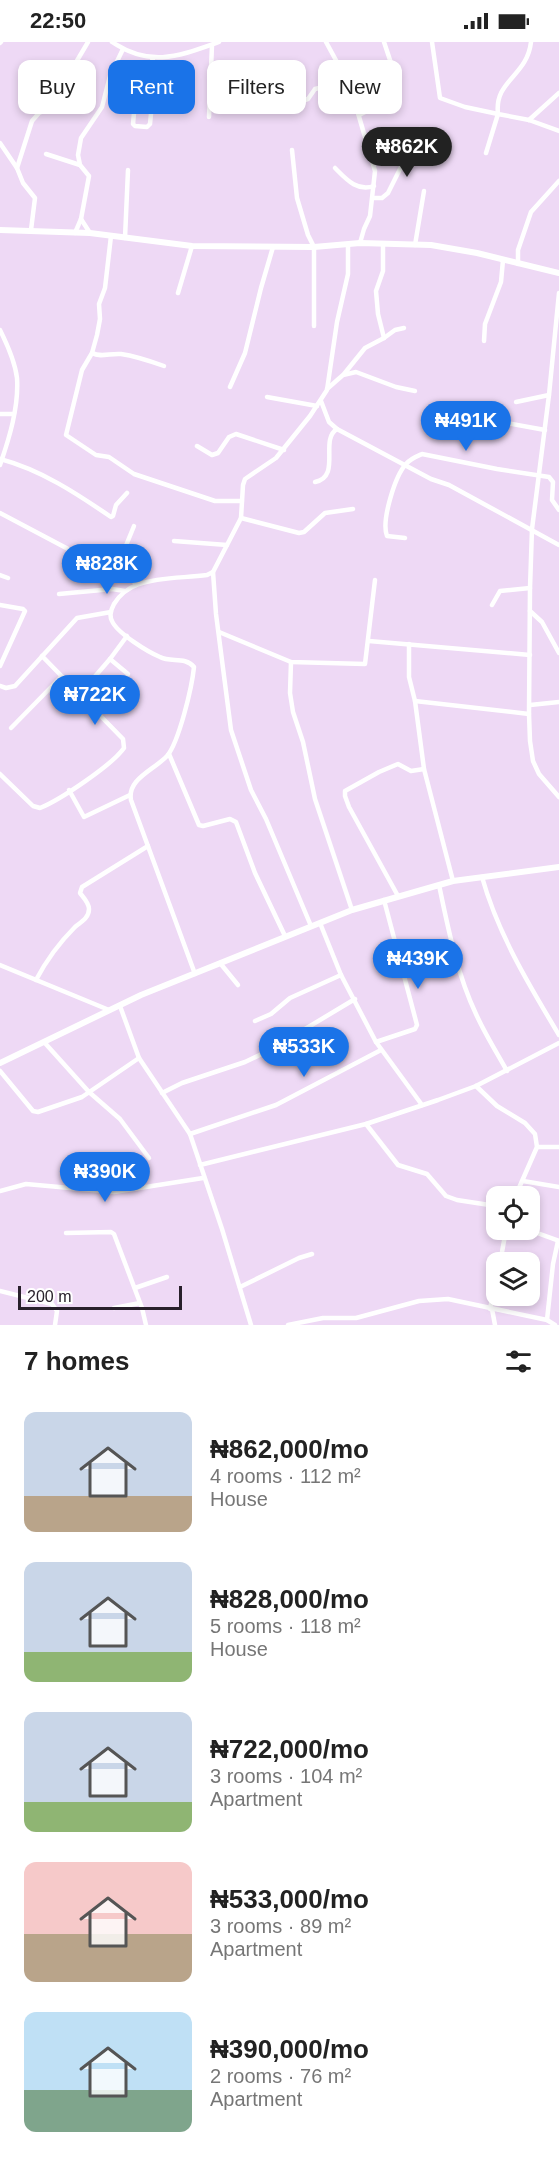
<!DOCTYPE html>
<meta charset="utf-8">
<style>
:root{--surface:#fff;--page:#f2f2f2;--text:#222;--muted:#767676;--accent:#1a73e8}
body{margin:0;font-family:Arial,sans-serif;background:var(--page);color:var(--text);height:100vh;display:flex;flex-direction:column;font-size:22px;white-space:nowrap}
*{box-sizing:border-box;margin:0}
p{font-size:20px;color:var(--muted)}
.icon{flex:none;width:33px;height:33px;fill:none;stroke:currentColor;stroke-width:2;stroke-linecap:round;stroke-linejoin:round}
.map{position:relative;height:1283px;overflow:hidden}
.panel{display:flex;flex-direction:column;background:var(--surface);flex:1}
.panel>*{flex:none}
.top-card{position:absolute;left:18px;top:18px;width:524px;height:54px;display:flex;gap:12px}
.tools{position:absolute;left:486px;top:1144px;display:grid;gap:12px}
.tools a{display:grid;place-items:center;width:54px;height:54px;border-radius:12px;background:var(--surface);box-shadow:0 3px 9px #0003;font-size:30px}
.scale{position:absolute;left:18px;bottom:15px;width:164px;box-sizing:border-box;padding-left:6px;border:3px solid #28202b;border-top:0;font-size:16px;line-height:21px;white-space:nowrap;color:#28202b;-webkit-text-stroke:4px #fff;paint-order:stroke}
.price{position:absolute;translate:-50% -51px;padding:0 14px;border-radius:21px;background:var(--accent);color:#fff;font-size:20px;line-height:39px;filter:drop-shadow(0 2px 3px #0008)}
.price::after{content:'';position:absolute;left:50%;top:36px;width:18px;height:14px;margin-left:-9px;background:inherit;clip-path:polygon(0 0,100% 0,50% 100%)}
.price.selected{background:#222;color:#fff}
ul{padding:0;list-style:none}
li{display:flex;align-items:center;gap:18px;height:150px;padding:0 24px}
li span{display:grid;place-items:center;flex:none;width:168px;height:120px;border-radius:12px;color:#555}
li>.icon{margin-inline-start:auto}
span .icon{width:72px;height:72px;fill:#fffc;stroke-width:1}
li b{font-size:26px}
h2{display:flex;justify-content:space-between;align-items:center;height:72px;padding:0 24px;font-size:26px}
.pill{padding:0 21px;border-radius:12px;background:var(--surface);box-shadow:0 3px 9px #0003;font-size:21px;line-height:54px}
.pill.selected{background:var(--accent);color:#fff}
.status{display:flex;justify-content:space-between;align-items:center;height:42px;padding:0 30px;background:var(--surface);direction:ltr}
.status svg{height:16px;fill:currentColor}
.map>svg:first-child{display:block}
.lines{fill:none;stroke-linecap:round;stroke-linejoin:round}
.minor{stroke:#fff;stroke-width:4.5}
.tertiary{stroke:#fff;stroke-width:6}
</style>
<div class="status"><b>22:50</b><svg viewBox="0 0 49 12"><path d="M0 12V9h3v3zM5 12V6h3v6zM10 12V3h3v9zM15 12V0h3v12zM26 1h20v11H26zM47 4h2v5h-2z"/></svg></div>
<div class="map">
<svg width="559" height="1283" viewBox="0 0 559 1283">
<rect width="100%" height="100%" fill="#eed9f5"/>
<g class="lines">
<g class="minor">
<path d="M112 0C151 26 179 14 219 0"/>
<path d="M326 0 350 44 375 129 370 174 364 187 360 201"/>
<path d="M384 0 393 27"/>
<path d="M432 0 440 56 465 65 498 72 486 111"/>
<path d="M531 0C527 35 494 38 498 72L529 78 559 89"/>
<path d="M0 1 1 0"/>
<path d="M153 17C139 41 135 54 133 82L135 84 147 85 150 82 153 51"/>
<path d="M298 60 308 57 315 47 335 42 344 34"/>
<path d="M359 73 383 61"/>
<path d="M209 75 212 3"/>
<path d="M529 78 559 51"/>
<path d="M0 101 17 126 23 141 35 156 31 188"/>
<path d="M292 108 297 156 308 193 314 205V284"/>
<path d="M46 112 80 123 89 134 81 177 75 191"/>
<path d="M80 123 78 113 81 96 102 65 110 34 123 7"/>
<path d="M17 126 32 79 39 71 49 66 88 0"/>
<path d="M335 126C346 137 357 150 374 144"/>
<path d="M373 156H382L388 151 420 87"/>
<path d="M81 177 90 191"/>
<path d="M111 194 105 246 99 262 100 277 97 293 92 311 82 328 66 393 96 413 109 415 134 432 215 459H242"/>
<path d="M125 196 128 128"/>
<path d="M383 202V229L376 249 378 272 384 296"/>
<path d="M415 203 424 149"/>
<path d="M518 222V208L531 170 559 139"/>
<path d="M178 251 192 204"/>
<path d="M559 251 549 353 532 487 530 546 529 672 530 699 533 719 539 732 559 755"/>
<path d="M0 288C7 302 15 320 17 336 19 365 9 397 0 423"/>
<path d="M484 299 485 282 501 240 503 218"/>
<path d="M92 311C101 316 110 311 121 312 135 314 150 319 164 324"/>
<path d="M344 332 365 306 384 296 395 288 404 286"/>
<path d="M230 345 245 311 261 246 273 205"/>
<path d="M327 347 343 333 356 330 396 345 415 349"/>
<path d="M267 355 317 364"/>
<path d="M321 359 329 380 337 387 431 437 449 443 559 503"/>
<path d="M516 360 549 353"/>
<path d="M0 372H14"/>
<path d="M484 377 545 388"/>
<path d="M197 404 212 413 218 411 229 395 236 392 284 408"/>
<path d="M0 417C41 428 76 451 111 475L113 474 116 463 127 451"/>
<path d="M315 440C342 434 319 398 337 387"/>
<path d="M0 471 70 508 85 513H98L126 527 136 543"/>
<path d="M241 476 299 491 304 490 325 471 353 467"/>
<path d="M405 496 387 494C381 479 395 434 406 422 410 417 415 415 422 412L497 427 549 435 553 440 552 458 559 468"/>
<path d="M174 499 227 503"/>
<path d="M118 523 134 484"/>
<path d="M213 530 216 572 231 688 251 748 266 777 311 884"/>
<path d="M0 533 8 536"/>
<path d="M59 552 112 547 125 549"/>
<path d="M0 563 23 567 25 569 0 624"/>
<path d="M492 563 500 549 530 546"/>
<path d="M530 569 542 580 559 611"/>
<path d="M219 590 291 620 365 622 375 538"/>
<path d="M369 599 530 613"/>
<path d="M409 602V635L415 659 424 727 453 839"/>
<path d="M110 617 128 632"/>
<path d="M291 620 290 651 293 670 303 700 315 757 352 868"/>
<path d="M0 644 6 646 15 644 77 576 111 570"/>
<path d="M79 653 110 617 127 594"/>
<path d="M415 659 529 672"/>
<path d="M530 663 559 660"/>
<path d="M11 686 61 635"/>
<path d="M169 712 199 783 203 784 230 777 236 780 255 831 285 894"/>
<path d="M0 732 33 764 40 766C60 758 112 723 124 706L123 697 42 614"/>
<path d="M69 748 84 775 130 753"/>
<path d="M482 835C498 892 529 943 559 993"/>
<path d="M439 843C448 886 457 932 476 972 485 992 497 1011 507 1029"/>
<path d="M398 854 349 765 345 754V749L379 730 398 722 411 729 424 727"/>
<path d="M320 881 341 933 376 1000 422 1063"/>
<path d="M220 921 238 943"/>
<path d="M0 923 109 968"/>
<path d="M195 932 131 758C127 737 154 728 167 714 179 700 192 645 194 625 185 614 171 621 160 615 148 610 117 591 112 579 109 573 111 568 114 562 120 552 128 546 139 542 160 535 185 536 207 533L213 530 241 476 243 443 245 437 276 416 310 374 327 348 337 280 348 232V203"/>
<path d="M36 938C46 919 60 900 75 885 81 880 89 876 89 867 89 861 84 856 80 851L82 845 148 804"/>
<path d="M120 964 139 1016 190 1092 222 1187 251 1283"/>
<path d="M255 979 271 972 290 956 341 933"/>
<path d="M44 1000 89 1050 120 1077 149 1116"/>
<path d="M376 1000 415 987 417 983 384 858"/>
<path d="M0 1029 33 1069 38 1070 82 1055 139 1016"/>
<path d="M476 1044 497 1064 525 1081 535 1092 537 1105 515 1155"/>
<path d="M162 1051 182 1041 245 1020 270 1008 355 957"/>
<path d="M366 1082 398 1123 427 1132 446 1154 457 1158 496 1164"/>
<path d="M190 1092 276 1063 381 1008"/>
<path d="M537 1105H559"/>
<path d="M200 1123 366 1082 438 1058 476 1044 559 1001"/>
<path d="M523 1139 559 1145"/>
<path d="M0 1149 26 1142 114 1150 203 1136"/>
<path d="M529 1188 559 1199"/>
<path d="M66 1191 111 1190 114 1192 142 1266 146 1283"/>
<path d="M500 1221 506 1188"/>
<path d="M240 1245 299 1216 312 1212"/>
<path d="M135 1246 167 1235"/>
<path d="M0 1249 52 1262 57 1269 55 1283"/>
<path d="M114 1266 140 1261"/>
<path d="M490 1267 496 1237"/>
<path d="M492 1267 495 1283"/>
<path d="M547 1278 553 1222 558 1199"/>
<path d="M288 1283 323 1276H356L419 1259 448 1257 547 1278 555 1283"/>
</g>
<g class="tertiary">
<path d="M0 188 90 191 192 204 314 205 360 201 431 203 477 211 559 231"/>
<path d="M0 1021 141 953 352 868 453 839 559 825"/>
</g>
</g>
</svg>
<div class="tools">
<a><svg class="icon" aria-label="locate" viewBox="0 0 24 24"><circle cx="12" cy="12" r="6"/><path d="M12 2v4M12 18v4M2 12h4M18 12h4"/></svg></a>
<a><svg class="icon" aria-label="layers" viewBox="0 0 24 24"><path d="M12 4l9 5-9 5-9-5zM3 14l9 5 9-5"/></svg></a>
</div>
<div class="scale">200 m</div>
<b class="price selected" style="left:407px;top:136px">₦862K</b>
<b class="price" style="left:466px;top:410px">₦491K</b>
<b class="price" style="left:107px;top:553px">₦828K</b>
<b class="price" style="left:95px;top:684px">₦722K</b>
<b class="price" style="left:418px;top:948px">₦439K</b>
<b class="price" style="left:304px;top:1036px">₦533K</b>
<b class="price" style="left:105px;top:1161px">₦390K</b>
<div class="top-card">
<a class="pill">Buy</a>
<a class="pill selected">Rent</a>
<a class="pill">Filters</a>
<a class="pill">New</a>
</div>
</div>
<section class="panel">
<h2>7 homes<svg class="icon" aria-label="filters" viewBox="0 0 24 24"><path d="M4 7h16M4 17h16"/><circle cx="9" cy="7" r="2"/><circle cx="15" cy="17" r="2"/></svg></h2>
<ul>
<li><span style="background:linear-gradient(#c9d6e8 70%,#b9a48a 0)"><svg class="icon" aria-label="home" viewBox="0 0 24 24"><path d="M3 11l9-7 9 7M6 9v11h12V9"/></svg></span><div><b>₦862,000/mo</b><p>4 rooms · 112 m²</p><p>House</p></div></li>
<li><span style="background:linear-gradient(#c9d6e8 75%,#8fb573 0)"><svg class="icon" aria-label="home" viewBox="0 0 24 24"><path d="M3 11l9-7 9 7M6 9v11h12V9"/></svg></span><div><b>₦828,000/mo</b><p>5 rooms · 118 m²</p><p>House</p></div></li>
<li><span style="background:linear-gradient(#c9d6e8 75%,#8fb573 0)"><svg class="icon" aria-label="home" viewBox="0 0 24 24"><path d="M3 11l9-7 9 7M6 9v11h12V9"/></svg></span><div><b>₦722,000/mo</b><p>3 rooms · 104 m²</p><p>Apartment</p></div></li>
<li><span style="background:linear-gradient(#f6c9c9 60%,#b9a48a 0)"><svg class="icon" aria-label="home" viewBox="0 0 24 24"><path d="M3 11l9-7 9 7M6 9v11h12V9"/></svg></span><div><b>₦533,000/mo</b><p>3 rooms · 89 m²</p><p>Apartment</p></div></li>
<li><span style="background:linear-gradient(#bfe0f5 65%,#7fa58c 0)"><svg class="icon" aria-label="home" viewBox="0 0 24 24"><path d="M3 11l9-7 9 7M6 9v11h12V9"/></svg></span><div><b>₦390,000/mo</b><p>2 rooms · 76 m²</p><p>Apartment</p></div></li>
</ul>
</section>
